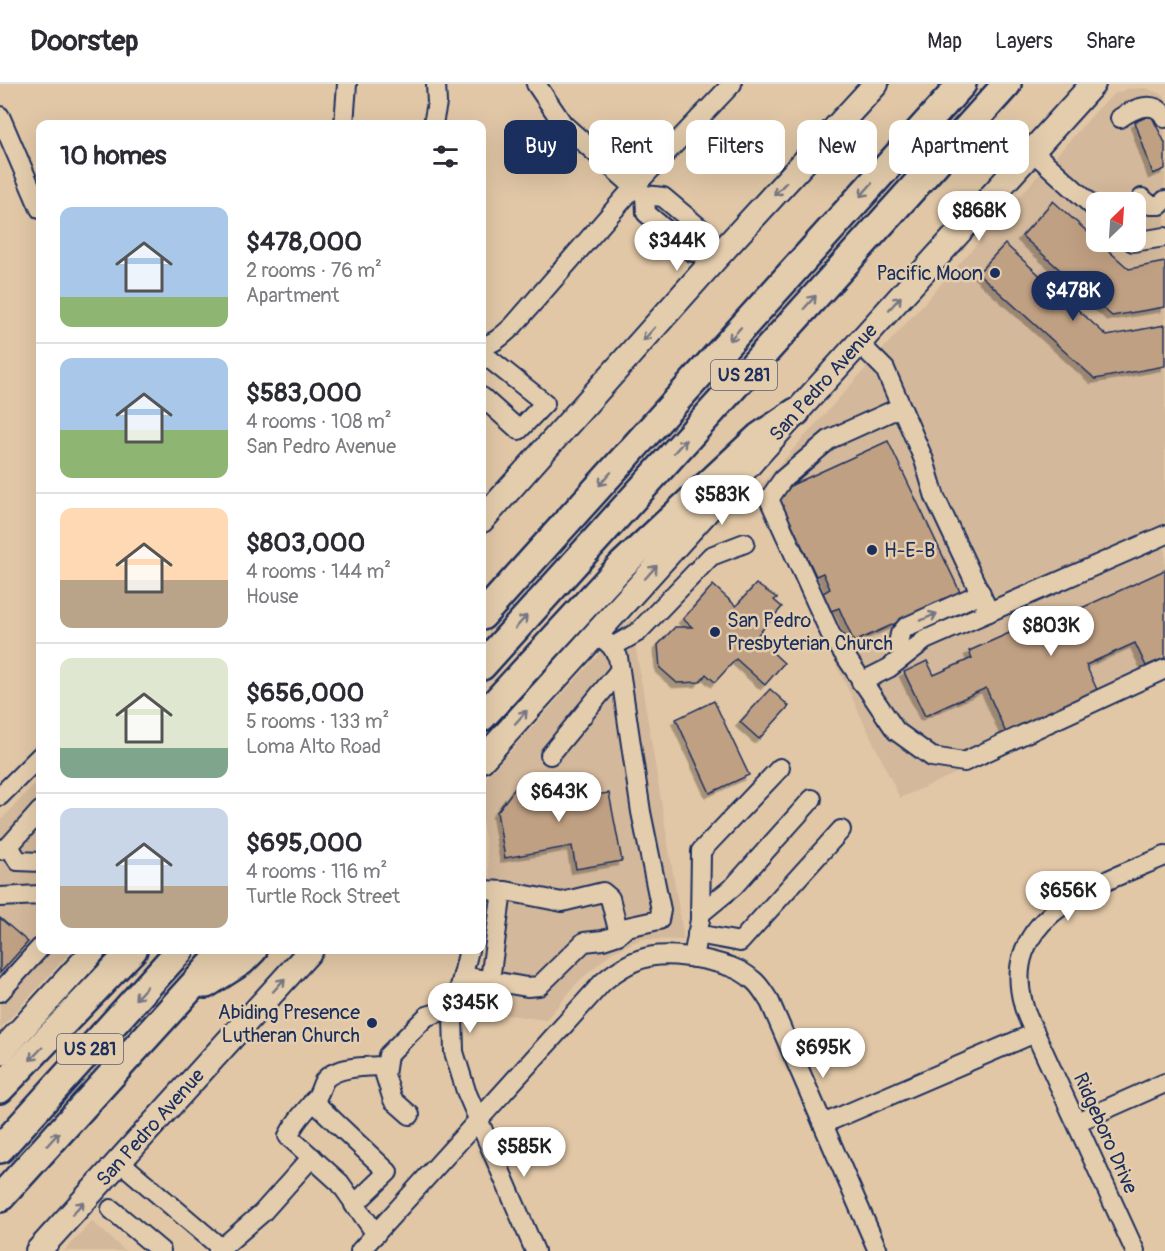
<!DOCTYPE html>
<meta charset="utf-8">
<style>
:root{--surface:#fff;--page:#f7f7f7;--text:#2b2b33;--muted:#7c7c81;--line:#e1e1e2;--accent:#1b2f5e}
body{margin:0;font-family:Pangolin,sans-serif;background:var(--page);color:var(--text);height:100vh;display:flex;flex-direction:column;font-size:22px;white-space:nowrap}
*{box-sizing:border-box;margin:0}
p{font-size:20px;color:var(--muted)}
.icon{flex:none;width:33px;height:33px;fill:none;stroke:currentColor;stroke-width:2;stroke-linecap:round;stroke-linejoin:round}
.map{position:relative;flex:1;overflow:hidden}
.panel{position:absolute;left:36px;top:36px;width:450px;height:834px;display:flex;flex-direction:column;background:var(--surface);border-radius:12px;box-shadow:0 6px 24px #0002}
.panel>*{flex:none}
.banner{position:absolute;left:504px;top:36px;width:570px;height:54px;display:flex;gap:12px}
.needle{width:39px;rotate:25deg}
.tools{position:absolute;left:1086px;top:108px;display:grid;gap:12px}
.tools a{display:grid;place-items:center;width:60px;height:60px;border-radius:12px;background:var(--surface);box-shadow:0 6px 24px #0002;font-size:30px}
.price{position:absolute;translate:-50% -51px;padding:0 14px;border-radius:21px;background:#fff;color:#222;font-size:20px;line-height:39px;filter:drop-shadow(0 2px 3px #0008)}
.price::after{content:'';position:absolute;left:50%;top:36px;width:18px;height:14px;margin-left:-9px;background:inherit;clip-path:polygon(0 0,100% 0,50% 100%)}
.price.on{background:var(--accent);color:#fff}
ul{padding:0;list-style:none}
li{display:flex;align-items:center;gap:18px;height:150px;padding:0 24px}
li+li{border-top:2px solid var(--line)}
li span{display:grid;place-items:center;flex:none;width:168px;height:120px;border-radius:12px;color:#555}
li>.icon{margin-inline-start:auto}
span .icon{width:72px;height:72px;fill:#fffc;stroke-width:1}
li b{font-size:26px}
h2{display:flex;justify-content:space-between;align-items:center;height:72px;padding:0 24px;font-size:26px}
.tag{padding:0 21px;border-radius:12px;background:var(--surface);box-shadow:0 6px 24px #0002;font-size:21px;line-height:54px}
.tag.on{background:var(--accent);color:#fff}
header{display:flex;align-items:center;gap:36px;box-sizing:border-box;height:84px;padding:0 30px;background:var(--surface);border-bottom:2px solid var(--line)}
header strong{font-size:28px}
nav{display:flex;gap:33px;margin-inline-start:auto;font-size:21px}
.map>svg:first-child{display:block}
.built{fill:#d3b89b;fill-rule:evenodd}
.building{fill:#c0a083;stroke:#1b2f5e;stroke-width:1.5;filter:url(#shadow)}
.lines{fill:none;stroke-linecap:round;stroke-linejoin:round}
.minor-casing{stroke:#1b2f5e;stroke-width:22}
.major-casing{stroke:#1b2f5e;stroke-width:28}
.highway-casing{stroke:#1b2f5e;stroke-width:32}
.minor{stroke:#e4cdad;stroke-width:18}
.major{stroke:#e4cdad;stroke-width:24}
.highway{stroke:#e4cdad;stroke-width:27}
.oneway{stroke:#757682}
.poi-dot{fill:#1b2f5e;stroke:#e4cdad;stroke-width:2}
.labels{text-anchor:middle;stroke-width:5;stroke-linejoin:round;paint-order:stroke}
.shield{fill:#e4cdad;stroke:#575e76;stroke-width:1.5}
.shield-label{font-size:18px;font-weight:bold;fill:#1b2f5e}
.poi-label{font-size:20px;fill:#1b2f5e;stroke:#e4cdad;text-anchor:end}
.street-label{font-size:20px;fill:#1b2f5e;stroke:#e4cdad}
</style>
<header>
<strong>Doorstep</strong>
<nav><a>Map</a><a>Layers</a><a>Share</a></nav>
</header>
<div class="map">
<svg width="1165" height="1167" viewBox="0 0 1165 1167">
<defs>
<filter id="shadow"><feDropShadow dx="-4.5" dy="4.5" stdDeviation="0" flood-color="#0004"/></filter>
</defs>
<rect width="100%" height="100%" fill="#e1c7a6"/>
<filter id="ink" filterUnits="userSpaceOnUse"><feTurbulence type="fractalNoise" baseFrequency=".0167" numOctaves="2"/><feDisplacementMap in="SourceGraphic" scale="12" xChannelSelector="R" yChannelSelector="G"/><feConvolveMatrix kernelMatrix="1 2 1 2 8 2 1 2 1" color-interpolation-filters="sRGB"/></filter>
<g filter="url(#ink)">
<g class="built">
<path d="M1146 4 1165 12V597L900 714 754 409 1097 26 1114 10 1127 5ZM1096 118H1136V158H1096Z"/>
<path d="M631 535 684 856 641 855 611 869 578 898 546 936 473 926 490 823V793L482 736V706L485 695Z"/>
<path d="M40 694V866H72L0 945V737Z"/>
<path d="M92 1137 125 1167H64Z"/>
</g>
<g class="building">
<path d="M1151 31 1165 59V85L1153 90 1135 38Z"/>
<path d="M1053 117 1129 185 1165 178V223L1112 232 1022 152Z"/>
<path d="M1005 160 1107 252 1165 241V282L1095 295 978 189Z"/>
<path d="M888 357 961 510 854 558 839 524 831 527 823 509 830 505 823 489 816 492 792 441 787 443 774 414 783 405Z"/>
<path d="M1165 486V574L1146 582 1135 559 1086 581 1098 608 1006 649 986 604 925 632 904 588 927 577 934 591 972 574 969 567 1061 526 1064 532Z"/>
<path d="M756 500 777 514 774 516 782 523 756 553 784 579 765 601 736 575 715 598 706 590 700 598 677 599 660 584 658 561 675 543H692L683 535 713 501 736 522Z"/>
<path d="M770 605 789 622 759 655 740 638Z"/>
<path d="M714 617 749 691 710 709 676 635Z"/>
<path d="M561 695 587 712 609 709 622 777 576 785 572 762 505 774 497 728 516 703Z"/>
<path d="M0 834 28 858 0 889Z"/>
</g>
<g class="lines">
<defs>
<g id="minor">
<path d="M536 0 563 40 634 103 645 111 663 113 707 150 708 168 715 175"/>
<path d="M0 32 40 125"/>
<path d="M1120 34C1133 25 1156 14 1165 34"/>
<path d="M344 40 347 0"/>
<path d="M433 40 437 19 436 0"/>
<path d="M1032 67 1096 125"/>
<path d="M645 111 646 129 692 168H708"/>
<path d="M1142 114 1150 121H1160L1165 116"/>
<path d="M1133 158 1165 153"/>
<path d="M859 259 885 285 924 376 935 413 989 528"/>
<path d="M482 261C494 261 504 250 513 242L634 103 732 0"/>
<path d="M482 269 545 319 519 346 482 313"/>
<path d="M901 323 830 355 783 395 769 415 831 551 896 647 932 673 964 678 1165 585"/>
<path d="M612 563 638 548 711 472 745 459"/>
<path d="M905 571 898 560 900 550 906 543 981 509"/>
<path d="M861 598 889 584 925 556 1165 451"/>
<path d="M550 671 619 587"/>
<path d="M0 712 40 672"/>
<path d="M9 762 18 777 40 778"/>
<path d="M0 766 9 762 40 727"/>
<path d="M482 806 506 807 562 818 603 808 610 814 619 850"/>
<path d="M0 813 40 811"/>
<path d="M700 830 734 802 812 715"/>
<path d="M697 850 740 858 841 746"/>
<path d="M469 866 453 931 454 968 466 1007 535 1167"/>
<path d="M693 874 700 836 701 767 780 684"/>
<path d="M463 892 527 903 539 902 584 858 603 856 618 851 627 843 659 836 661 826 641 728 618 573 612 563 597 549"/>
<path d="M490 896 502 807"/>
<path d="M0 908 40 864"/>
<path d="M313 1017 388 1088 354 1121"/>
<path d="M410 1031 393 1016 385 991 388 971 427 932 454 924"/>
<path d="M1077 1038 1165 999"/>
<path d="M823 1040 1035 949"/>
<path d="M119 1077 221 1164"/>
<path d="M111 1125 161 1167"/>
<path d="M376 1150 340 1099 288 1052C298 1032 304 1030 316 1014 320 1009 321 1002 324 997 335 981 370 983 386 982"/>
<path d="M218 1167 262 1129 312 1073"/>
<path d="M360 1167 603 898C638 868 663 867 706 876 723 880 740 884 753 896 760 901 765 911 770 918L878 1167"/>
<path d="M1135 1167 1035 949C1031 940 1025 930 1023 919 999 829 1103 799 1165 772"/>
</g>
<g id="major">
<path d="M482 436 715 175 876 0"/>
<path d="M482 676 1093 0"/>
<path d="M0 969 94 866"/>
<path d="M38 1167 311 866"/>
</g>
<g id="highway">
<path d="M482 532 962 0"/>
<path d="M482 582 1007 0"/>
<path d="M482 633 622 481 759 353 796 328"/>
<path d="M206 900 242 877 253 866"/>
<path d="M0 1005 133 866"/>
<path d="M0 1065 180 866"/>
<path d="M0 1114 225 866"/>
</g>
</defs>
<use href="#minor" class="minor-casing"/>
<use href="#major" class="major-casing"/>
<use href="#highway" class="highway-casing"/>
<use href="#minor" class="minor"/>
<use href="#major" class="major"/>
<use href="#highway" class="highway"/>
</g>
<defs><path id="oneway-shaft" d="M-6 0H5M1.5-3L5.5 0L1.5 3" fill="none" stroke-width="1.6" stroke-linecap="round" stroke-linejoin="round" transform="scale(1.5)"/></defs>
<g class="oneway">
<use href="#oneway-shaft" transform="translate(780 105) rotate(133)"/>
<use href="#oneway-shaft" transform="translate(866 106) rotate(132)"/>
<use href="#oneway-shaft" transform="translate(810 218) rotate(-48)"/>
<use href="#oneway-shaft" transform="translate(895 219) rotate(-48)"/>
<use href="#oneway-shaft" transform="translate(649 250) rotate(132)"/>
<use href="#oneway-shaft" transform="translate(735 250) rotate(132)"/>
<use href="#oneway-shaft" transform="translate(680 362) rotate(-48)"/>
<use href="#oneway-shaft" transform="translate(605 395) rotate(132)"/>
<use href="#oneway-shaft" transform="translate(651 488) rotate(-48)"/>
<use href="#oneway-shaft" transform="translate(929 533) rotate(-24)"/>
<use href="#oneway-shaft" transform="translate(521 538) rotate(-48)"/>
<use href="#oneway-shaft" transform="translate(521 633) rotate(-48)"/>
<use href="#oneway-shaft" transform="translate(279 901) rotate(-48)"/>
<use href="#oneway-shaft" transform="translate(141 909) rotate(132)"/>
<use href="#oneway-shaft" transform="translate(36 970) rotate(134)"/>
<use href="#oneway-shaft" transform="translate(53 1055) rotate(-48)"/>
<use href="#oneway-shaft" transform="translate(78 1124) rotate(-48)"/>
</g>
</g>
<g class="poi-dot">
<circle cx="995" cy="189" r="6"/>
<circle cx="872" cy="466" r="6"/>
<circle cx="715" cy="548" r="6"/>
<circle cx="372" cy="939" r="6"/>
</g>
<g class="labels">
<g class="shield">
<rect x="711" y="276" width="66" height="30" rx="4.5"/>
<rect x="57" y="950" width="66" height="30" rx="4.5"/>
</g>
<g class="shield-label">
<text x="744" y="297">US 281</text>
<text x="90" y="971">US 281</text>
</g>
<g class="poi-label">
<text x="983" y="196">Pacific Moon</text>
<text x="884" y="473" text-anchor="start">H-E-B</text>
<text x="727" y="543" text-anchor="start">San Pedro<tspan x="727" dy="23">Presbyterian Church</tspan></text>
<text x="360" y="935">Abiding Presence<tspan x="360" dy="23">Lutheran Church</tspan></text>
</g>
<g class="street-label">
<text transform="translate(823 298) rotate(-48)" y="7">San Pedro Avenue</text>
<text transform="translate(150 1043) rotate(-48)" y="7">San Pedro Avenue</text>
<text transform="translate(1106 1049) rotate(66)" y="7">Ridgeboro Drive</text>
</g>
</g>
</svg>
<div class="tools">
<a><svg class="needle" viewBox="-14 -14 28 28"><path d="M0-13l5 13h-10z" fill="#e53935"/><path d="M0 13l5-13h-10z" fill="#7c7c81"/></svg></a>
</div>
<b class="price" style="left:979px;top:158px">$868K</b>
<b class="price" style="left:677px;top:188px">$344K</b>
<b class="price on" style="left:1073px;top:238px">$478K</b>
<b class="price" style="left:722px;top:442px">$583K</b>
<b class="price" style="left:1051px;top:573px">$803K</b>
<b class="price" style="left:559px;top:739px">$643K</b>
<b class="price" style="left:1068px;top:838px">$656K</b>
<b class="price" style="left:470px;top:950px">$345K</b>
<b class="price" style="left:823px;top:995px">$695K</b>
<b class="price" style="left:524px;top:1094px">$585K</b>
<div class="banner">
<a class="tag on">Buy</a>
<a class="tag">Rent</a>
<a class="tag">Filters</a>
<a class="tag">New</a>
<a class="tag">Apartment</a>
</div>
<section class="panel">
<h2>10 homes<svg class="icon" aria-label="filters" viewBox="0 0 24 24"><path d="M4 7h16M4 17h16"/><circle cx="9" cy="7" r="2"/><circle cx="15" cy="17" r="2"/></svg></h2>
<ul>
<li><span style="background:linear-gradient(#a9c7e8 75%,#8fb573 0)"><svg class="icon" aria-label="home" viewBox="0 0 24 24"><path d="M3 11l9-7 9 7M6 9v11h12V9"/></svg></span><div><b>$478,000</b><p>2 rooms · 76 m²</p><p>Apartment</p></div></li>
<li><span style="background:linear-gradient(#a9c7e8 60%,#8fb573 0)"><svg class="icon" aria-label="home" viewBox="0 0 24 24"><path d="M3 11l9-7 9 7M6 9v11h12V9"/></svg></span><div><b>$583,000</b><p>4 rooms · 108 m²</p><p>San Pedro Avenue</p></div></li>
<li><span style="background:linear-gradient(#ffd9b3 60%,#b9a48a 0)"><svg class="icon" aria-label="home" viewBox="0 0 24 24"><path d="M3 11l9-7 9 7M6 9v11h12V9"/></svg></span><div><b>$803,000</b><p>4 rooms · 144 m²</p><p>House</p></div></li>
<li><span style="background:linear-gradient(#dfe7d0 75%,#7fa58c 0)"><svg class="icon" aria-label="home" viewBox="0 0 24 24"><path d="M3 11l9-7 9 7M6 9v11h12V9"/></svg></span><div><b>$656,000</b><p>5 rooms · 133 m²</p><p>Loma Alto Road</p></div></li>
<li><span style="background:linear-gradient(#c9d6e8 65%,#b9a48a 0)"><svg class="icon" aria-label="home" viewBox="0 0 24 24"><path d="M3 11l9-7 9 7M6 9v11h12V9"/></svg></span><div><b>$695,000</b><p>4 rooms · 116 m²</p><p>Turtle Rock Street</p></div></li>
</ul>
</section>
</div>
